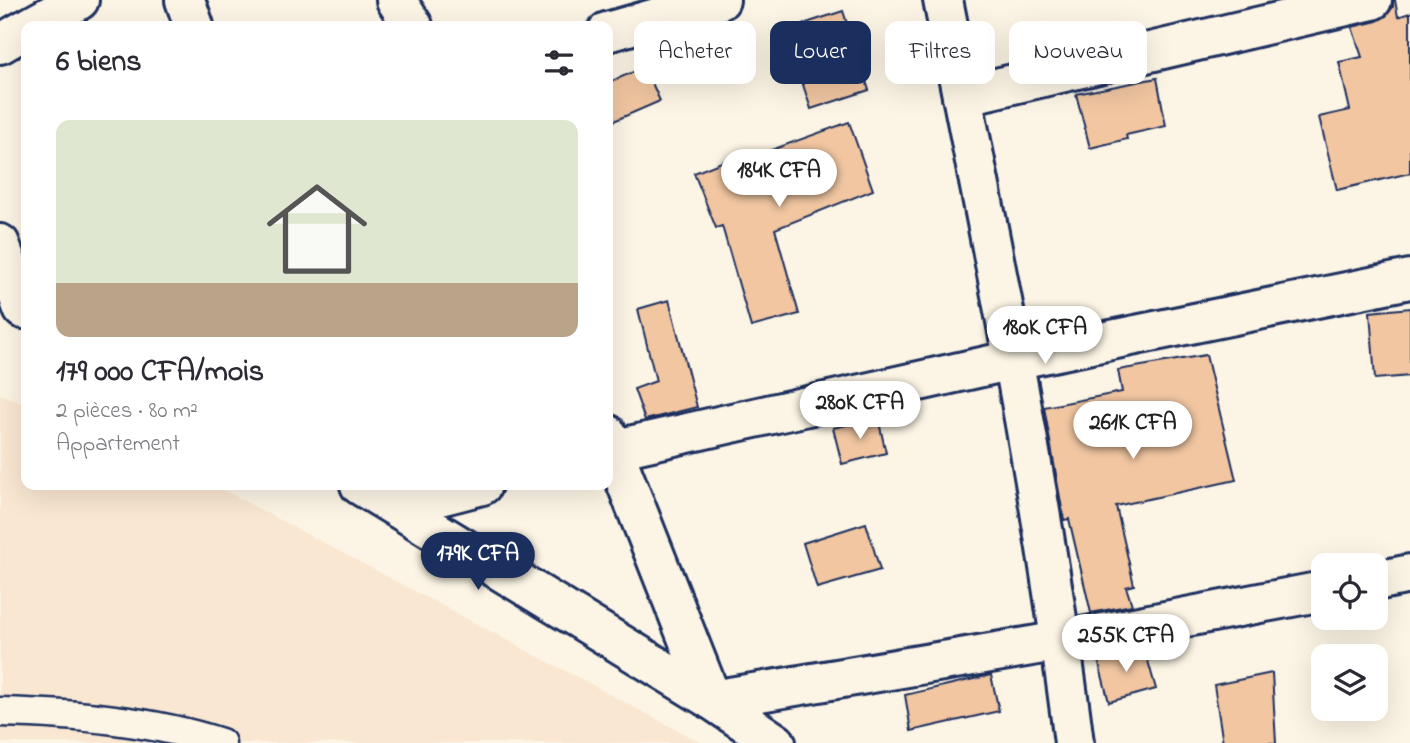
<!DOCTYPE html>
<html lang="fr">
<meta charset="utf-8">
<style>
:root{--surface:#fff;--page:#f2f2f3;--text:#2b2b33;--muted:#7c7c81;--accent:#1b2f5e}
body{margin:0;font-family:"Indie Flower",sans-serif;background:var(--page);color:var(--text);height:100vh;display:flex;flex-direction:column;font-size:26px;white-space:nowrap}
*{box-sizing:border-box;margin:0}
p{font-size:23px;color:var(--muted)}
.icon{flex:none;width:38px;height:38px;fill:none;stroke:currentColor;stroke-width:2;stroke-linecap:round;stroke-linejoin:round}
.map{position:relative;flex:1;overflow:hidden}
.panel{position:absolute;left:21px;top:21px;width:592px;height:469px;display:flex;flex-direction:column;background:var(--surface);border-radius:14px;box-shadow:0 7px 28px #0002}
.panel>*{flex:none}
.hud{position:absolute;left:634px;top:21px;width:665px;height:63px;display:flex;gap:14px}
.buttons{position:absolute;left:1311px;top:553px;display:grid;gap:14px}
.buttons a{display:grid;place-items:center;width:77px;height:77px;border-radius:14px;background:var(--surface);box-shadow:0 7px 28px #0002;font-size:35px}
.price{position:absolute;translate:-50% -60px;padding:0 16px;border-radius:24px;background:#fff;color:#222;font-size:23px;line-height:46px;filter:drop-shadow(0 2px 4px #0008)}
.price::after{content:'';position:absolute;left:50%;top:42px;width:21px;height:16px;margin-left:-10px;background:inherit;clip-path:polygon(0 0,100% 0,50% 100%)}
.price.on{background:var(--accent);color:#fff}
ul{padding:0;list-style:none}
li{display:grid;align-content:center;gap:14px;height:371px;padding:0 35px}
li span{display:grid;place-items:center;height:217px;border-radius:14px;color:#555}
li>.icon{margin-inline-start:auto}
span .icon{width:126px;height:126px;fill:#fffc;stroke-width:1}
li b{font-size:30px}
h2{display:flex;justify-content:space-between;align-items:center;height:84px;padding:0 35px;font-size:30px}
.chip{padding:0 24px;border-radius:14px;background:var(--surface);box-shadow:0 7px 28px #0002;font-size:24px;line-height:63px}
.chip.on{background:var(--accent);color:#fff}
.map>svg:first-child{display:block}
.built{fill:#f9e7d1}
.building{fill:#f1c6a1;stroke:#1b2f5e;stroke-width:2}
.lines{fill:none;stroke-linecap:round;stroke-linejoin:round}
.service-casing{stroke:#1b2f5e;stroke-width:33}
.minor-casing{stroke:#1b2f5e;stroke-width:44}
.service{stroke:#fcf5e5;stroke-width:28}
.minor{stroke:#fcf5e5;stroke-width:38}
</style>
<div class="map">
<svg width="1410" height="743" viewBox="0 0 1410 743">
<rect width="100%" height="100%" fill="#fcf5e5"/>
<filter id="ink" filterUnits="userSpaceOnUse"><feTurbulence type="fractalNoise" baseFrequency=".0143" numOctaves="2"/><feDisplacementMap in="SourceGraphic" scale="14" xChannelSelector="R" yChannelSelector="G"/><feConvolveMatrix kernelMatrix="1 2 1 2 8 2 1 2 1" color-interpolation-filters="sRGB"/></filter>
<g filter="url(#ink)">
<path class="built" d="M0 394 26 405V485H214L702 743H0Z"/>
<g class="building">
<path d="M1393 0H1395L1398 17 1410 13V173L1337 190 1319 117 1350 110 1339 62 1362 57 1352 27 1377 21 1386 16 1393 7Z"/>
<path d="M843 11 869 90 811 109 785 30Z"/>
<path d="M645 67 660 101 607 124V83Z"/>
<path d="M1157 78 1166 126 1126 135 1127 139 1090 148 1076 94Z"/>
<path d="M849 122 873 190 775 229 799 314 751 327 722 226 716 228 694 173 739 155 741 161Z"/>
<path d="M669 300 697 407 645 420 634 389 656 381 638 309Z"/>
<path d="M1410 308V376L1375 379 1370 312Z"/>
<path d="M1206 355 1236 480 1116 506 1134 585 1126 587 1132 605 1091 613 1069 519 1064 520 1044 407 1122 392 1118 370Z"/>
<path d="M878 418 886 453 842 464 833 428Z"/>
<path d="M866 523 880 570 817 588 803 543Z"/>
<path d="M1144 647 1156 689 1109 702 1097 656Z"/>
<path d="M1272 673 1276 743H1223L1214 685Z"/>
<path d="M991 675 999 711 911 731 905 695Z"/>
</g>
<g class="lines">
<defs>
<path id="service" d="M0 712C74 714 151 720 221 743"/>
<g id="minor">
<path d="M185 0 194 26"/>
<path d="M396 0 413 26"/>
<path d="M943 0C992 247 1043 493 1074 743"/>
<path d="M32 26 79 0"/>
<path d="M607 32 720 0"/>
<path d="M0 44 26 29"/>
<path d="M962 96 1372 0"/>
<path d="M0 244 23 309"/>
<path d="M607 434 712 700 1061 641 1323 591"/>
<path d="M607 451 1013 360 1410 279"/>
<path d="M360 485 712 700 776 743"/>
<path d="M397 507 482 485"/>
<path d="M1376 581 1410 574"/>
</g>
</defs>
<use href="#service" class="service-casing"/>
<use href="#minor" class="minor-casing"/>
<use href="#service" class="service"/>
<use href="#minor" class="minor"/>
</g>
</g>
</svg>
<div class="buttons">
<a><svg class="icon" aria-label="locate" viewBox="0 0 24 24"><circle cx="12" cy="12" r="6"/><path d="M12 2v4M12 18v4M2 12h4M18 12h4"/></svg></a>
<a><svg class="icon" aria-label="layers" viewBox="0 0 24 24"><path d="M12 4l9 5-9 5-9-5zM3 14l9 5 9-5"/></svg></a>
</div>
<b class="price" style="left:779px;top:209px">184K CFA</b>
<b class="price" style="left:1045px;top:366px">180K CFA</b>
<b class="price" style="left:860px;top:441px">280K CFA</b>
<b class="price" style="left:1133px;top:461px">261K CFA</b>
<b class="price on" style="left:478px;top:592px">179K CFA</b>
<b class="price" style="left:1126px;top:674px">255K CFA</b>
<div class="hud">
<a class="chip">Acheter</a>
<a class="chip on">Louer</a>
<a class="chip">Filtres</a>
<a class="chip">Nouveau</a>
</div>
<section class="panel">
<h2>6 biens<svg class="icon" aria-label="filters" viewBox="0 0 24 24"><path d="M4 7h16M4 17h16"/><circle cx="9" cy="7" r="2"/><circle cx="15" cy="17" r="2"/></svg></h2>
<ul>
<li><span style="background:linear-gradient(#dfe7d0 75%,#b9a48a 0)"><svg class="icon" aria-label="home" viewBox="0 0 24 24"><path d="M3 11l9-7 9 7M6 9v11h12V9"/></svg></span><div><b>179 000 CFA/mois</b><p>2 pièces · 80 m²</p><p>Appartement</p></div></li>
</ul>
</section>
</div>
